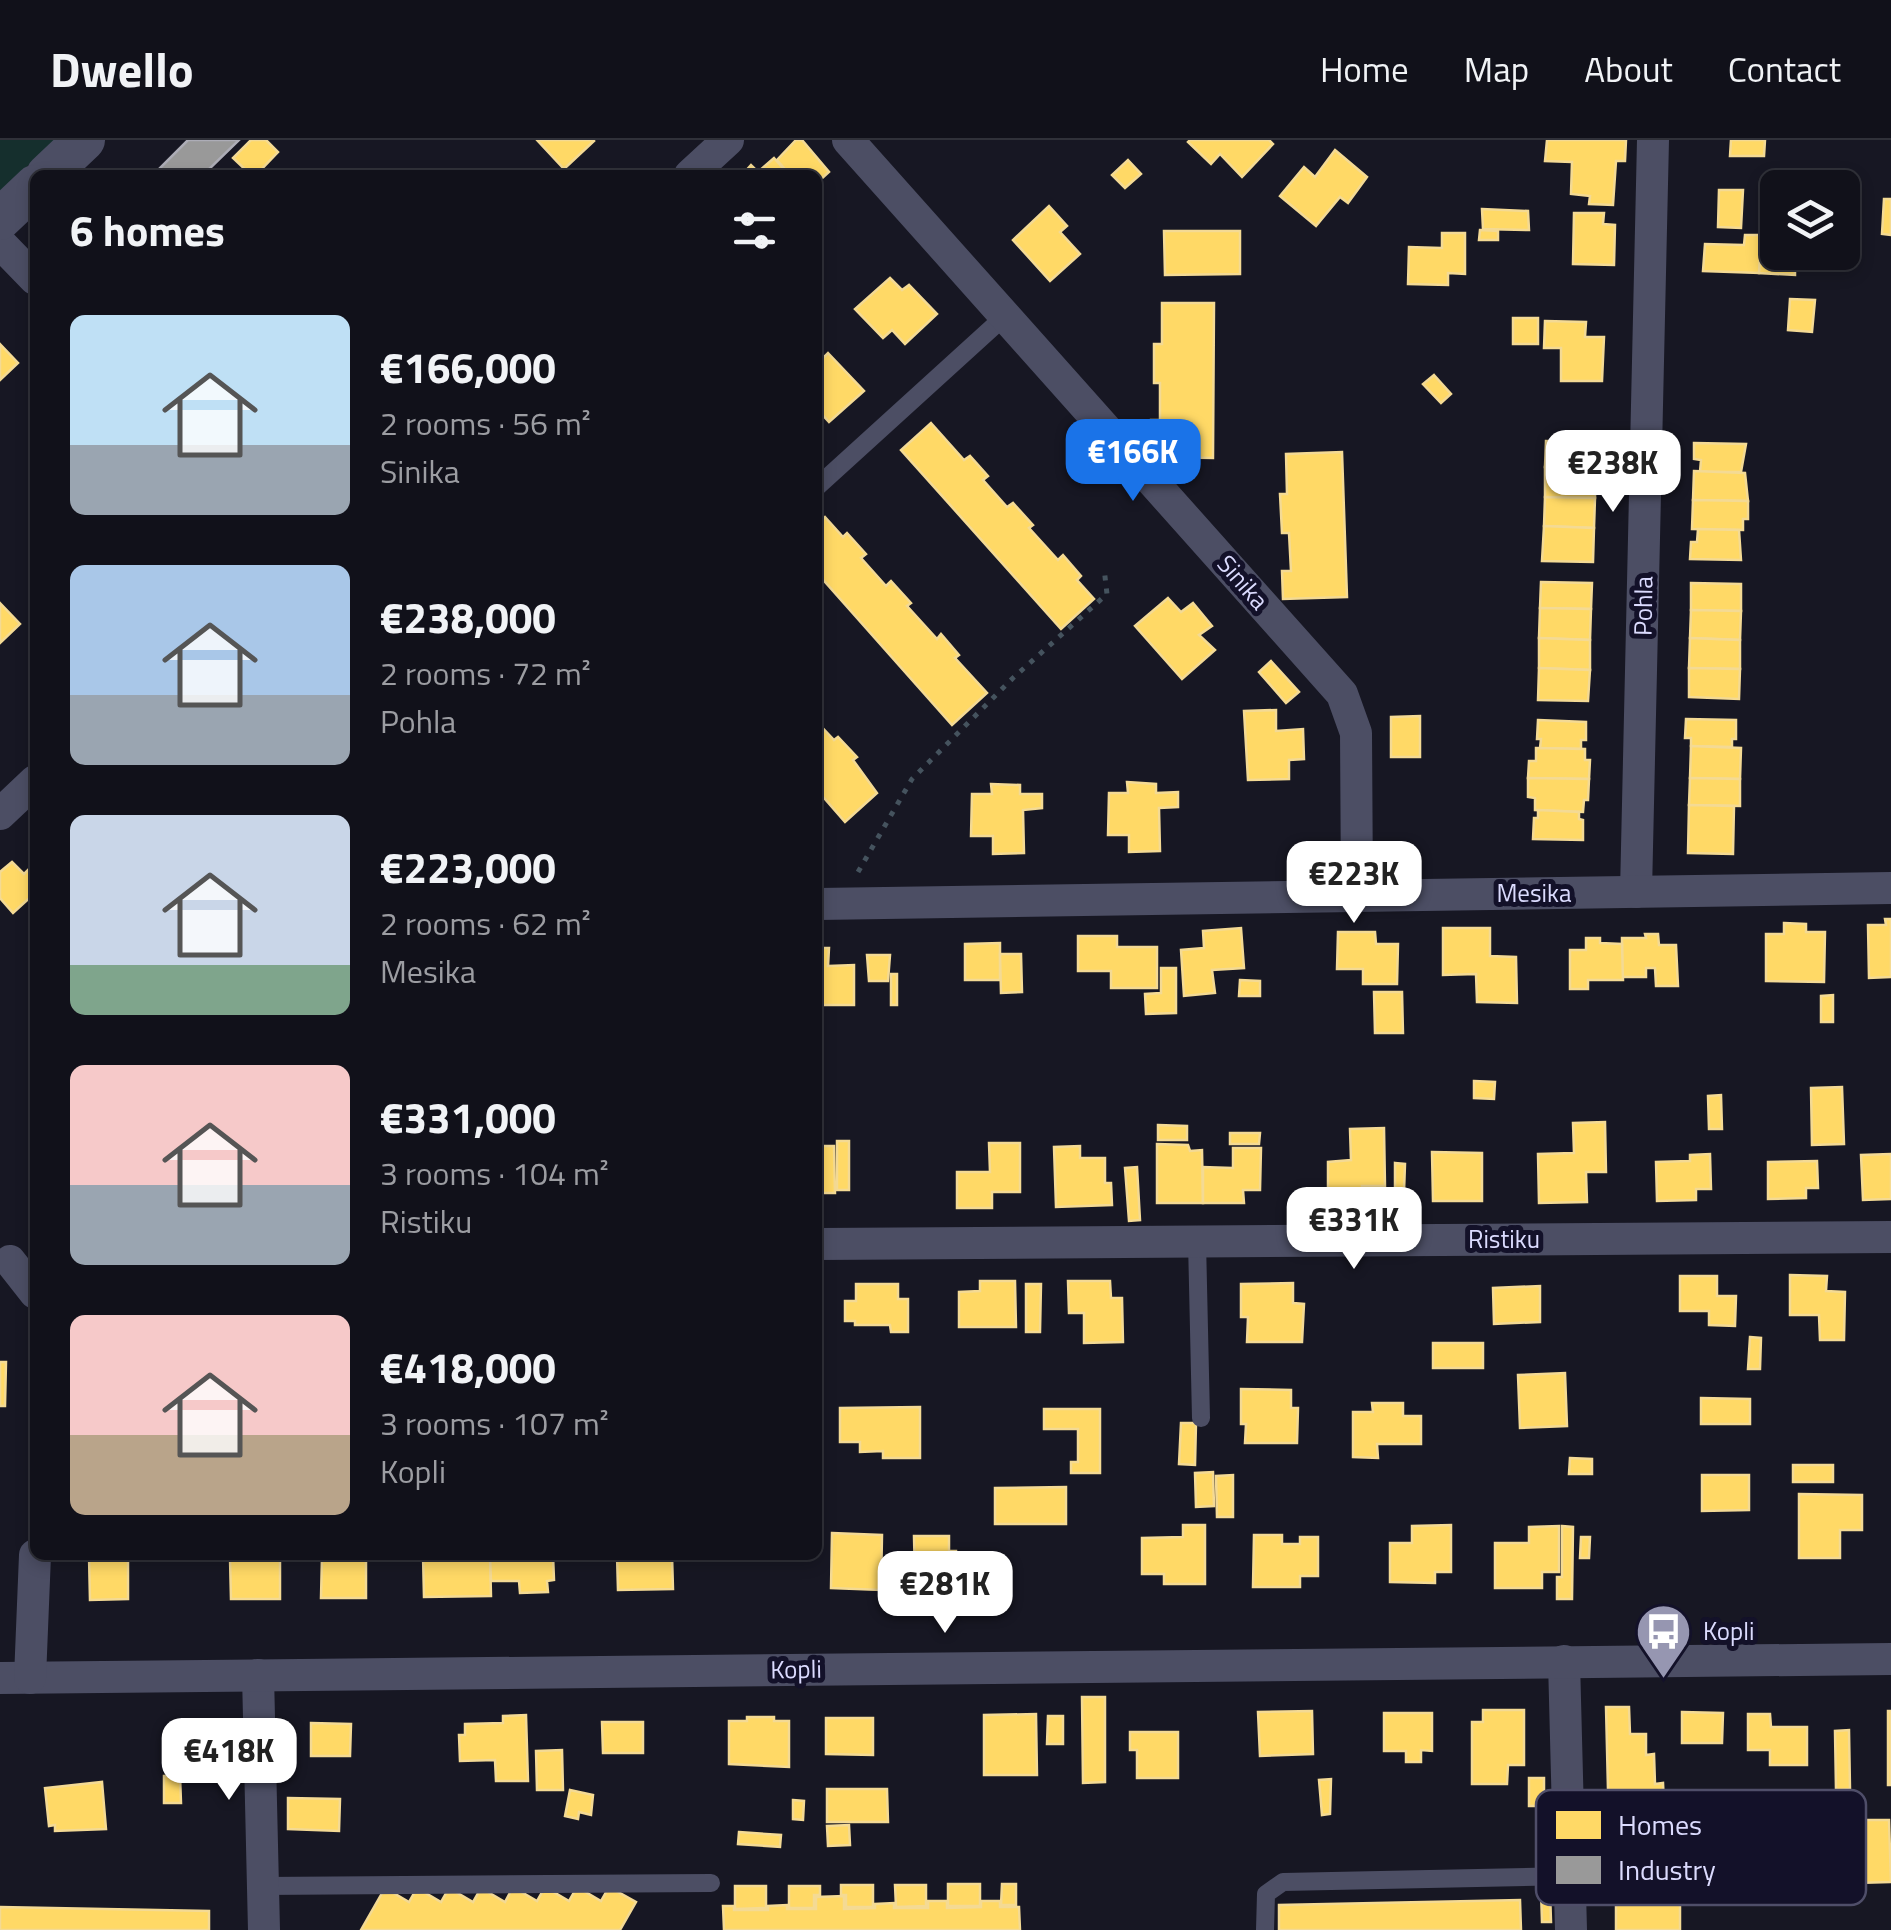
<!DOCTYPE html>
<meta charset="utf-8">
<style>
:root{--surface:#11111a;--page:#1e1f27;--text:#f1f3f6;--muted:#9c9da2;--line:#303139;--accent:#1a73e8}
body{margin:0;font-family:"Titillium Web",sans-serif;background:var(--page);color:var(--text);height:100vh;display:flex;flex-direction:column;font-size:38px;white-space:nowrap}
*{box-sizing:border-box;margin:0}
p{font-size:32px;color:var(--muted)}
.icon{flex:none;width:55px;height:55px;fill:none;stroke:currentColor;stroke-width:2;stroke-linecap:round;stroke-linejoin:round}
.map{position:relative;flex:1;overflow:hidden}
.details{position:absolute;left:30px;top:30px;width:792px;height:1390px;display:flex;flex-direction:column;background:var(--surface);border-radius:15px;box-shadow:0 5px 15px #0003,0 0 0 2px var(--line)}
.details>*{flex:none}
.tools{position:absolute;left:1760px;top:30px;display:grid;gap:20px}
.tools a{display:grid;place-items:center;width:100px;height:100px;border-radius:15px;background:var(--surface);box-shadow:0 5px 15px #0003,0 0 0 2px var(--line);font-size:50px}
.price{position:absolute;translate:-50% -85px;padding:0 22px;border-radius:20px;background:#fff;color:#222;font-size:32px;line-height:65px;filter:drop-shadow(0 2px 5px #0008)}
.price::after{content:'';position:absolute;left:50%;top:60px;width:30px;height:22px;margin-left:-15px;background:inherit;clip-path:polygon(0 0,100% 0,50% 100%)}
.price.active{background:var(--accent);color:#fff}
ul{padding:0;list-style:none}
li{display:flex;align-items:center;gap:30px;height:250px;padding:0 40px}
li span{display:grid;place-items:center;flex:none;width:280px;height:200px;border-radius:15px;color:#555}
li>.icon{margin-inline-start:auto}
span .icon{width:120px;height:120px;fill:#fffc;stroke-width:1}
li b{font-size:42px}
h2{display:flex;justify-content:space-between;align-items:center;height:120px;padding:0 40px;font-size:42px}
header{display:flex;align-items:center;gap:60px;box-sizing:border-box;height:140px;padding:0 50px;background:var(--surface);border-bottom:2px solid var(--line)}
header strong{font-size:48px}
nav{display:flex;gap:55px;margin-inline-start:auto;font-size:35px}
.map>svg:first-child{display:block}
.green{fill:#152f2d}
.homes{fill:#ffd966;stroke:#f4da94;stroke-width:2.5}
.industry{fill:#999;stroke:#adadb7;stroke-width:2.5}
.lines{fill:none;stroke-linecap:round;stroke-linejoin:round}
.path{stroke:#45535e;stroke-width:5;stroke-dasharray:5 8;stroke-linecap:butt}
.service{stroke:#4c4e64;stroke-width:18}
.minor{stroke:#4c4e64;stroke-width:32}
.tertiary{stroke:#4c4e64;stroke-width:42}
.labels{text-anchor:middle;stroke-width:10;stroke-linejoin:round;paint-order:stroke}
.street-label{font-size:25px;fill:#dbdbfe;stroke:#131129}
.poi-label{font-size:25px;fill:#dbdbfe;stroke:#131129;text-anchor:start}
.key{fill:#131129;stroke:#4f4e69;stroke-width:2.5}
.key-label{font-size:28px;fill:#dbdbfe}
</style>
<header>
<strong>Dwello</strong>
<nav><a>Home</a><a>Map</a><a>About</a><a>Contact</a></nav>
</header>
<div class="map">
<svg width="1891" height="1790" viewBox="0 0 1891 1790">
<rect width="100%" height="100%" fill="#171723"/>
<path class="green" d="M0 0H55L0 52Z"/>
<g class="homes">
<path d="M251 0H266L278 12 256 35H251L233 18Z"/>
<path d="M537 0H593L594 1 564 29Z"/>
<path d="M796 0H802L829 32 818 42V35H790L777 20Z"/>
<path d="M1190 0H1269L1273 4 1242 37 1220 14 1211 24 1188 2Z"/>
<path d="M1547 0H1626L1625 21H1616L1613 65 1589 64 1590 56 1571 54 1572 22 1545 21Z"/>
<path d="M1731 0H1765L1764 16H1730Z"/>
<path d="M1335 10 1367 37 1348 63 1340 57 1316 86 1280 56 1304 27 1315 37Z"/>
<path d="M774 18 789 35H742L751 25 758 32Z"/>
<path d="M1128 20 1141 34 1125 48 1112 35Z"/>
<path d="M1719 50H1743L1741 88 1718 87Z"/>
<path d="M1884 59H1891V95L1882 94Z"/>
<path d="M1049 66 1067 86 1060 92 1080 114 1050 141 1013 100Z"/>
<path d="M1482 69 1528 71 1529 90 1483 89Z"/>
<path d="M1574 73H1604L1603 84 1615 85 1614 125 1573 124Z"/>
<path d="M1480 90 1498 91V100H1479Z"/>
<path d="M1164 91H1240V134L1165 135Z"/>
<path d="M1442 93H1465V134L1448 133V145L1408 144 1409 107 1442 108Z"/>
<path d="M1745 95H1762L1759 133 1703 131 1705 104 1744 105Z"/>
<path d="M1762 95H1776L1778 112 1795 113V135L1759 133Z"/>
<path d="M890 138 902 150 909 145 937 174 905 204 892 190 883 198 855 169Z"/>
<path d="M1790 159 1815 160 1812 192 1788 190Z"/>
<path d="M1162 163H1214L1213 318 1151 317V280H1160V243H1154V204H1162Z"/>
<rect x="1513" y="178" width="25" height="26"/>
<path d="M1545 181 1586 182 1585 197H1604L1602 241H1561V208H1544Z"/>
<path d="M0 204 18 223 0 240Z"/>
<path d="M828 213 864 251 829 282 818 270V223Z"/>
<path d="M1434 235 1451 254 1441 263 1423 244Z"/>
<path d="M931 283 964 320 970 316 988 336 983 340 1007 367 1013 363 1033 385 1029 388 1058 420 1063 415 1081 436 1077 440 1094 459 1061 489 901 310Z"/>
<path d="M1546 301 1597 303 1596 328 1545 327Z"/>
<path d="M1694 303 1746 304 1741 332H1700L1701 320 1694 319Z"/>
<path d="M1342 312 1347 457 1283 459 1282 431H1291L1289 393H1282L1280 354H1287L1286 314Z"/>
<path d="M1545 327 1596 328 1595 358 1545 357Z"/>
<path d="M1694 331 1745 333 1748 361 1693 360Z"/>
<path d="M1545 357 1595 358 1594 388 1544 386Z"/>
<path d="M1693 360 1748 361V379H1743V390L1692 389Z"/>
<path d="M825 377 843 397 847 393 866 414 861 418 886 446 891 441 911 463 907 466 937 499 941 494 959 515 955 518 987 553 952 585 818 434V384Z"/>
<path d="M1544 386 1594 388 1593 422 1542 421Z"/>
<path d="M1698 389 1739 390 1741 420 1690 419 1691 402H1697Z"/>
<path d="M1541 442 1592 443 1591 469 1540 468Z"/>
<path d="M1691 443 1741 444V471L1691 470Z"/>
<path d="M1168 458 1181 472 1193 463 1212 486 1199 495 1215 510 1182 539 1135 486Z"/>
<path d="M0 463 20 484 0 503Z"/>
<path d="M1540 468 1591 469 1590 500 1539 498Z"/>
<path d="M1691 470 1741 471 1740 500 1690 498Z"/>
<path d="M1539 498 1590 500V530L1539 528Z"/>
<path d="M1690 498 1740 500V529L1689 528Z"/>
<path d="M1271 521 1299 552 1286 563 1259 532Z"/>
<path d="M1539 528 1590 530 1588 561 1538 560Z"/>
<path d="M1689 528 1740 529 1739 559 1689 557Z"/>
<path d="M1276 570V591L1303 589 1304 619 1289 620V639L1248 640 1244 571Z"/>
<path d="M1420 576V617H1391V577Z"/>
<path d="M1686 579 1736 580V599H1732V607L1691 606V598H1685Z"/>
<path d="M1538 580 1586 582V600H1581V609L1540 608 1541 599H1537Z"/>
<path d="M818 583 834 600 838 597 857 617 853 620 877 653 845 682 818 651Z"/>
<path d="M1691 606 1741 608 1740 639 1690 638Z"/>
<path d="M1536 608 1585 609V620H1590L1589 639 1528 638 1529 621H1536Z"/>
<path d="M1528 638 1589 639 1588 660H1584L1583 672 1535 670V658L1528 657Z"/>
<path d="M1690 638 1740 639V666L1689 665Z"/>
<path d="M1127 642 1156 644V653L1178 652V667L1159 668 1160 711 1129 712V695H1108L1109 653H1128Z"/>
<path d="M991 644 1020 645V654H1042V668L1023 670 1024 713 993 714V696H971L972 654H992Z"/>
<path d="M1689 665 1734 666 1733 714 1688 713Z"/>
<path d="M1538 670 1579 672V679L1583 680V700L1533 699 1534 678H1538Z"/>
<path d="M12 722 24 734 35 723V753L13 773 0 758V732Z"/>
<path d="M1885 779H1891V837L1869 838 1868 785H1886Z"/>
<path d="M1784 783 1806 784V792H1825L1824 842 1766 841V794H1784Z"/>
<path d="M1241 788 1244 828 1212 830 1215 853 1184 856 1181 810 1204 808 1203 791Z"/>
<path d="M1443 788H1490V816L1516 817 1517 863 1477 862 1476 834 1443 835Z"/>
<path d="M1338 792H1375L1376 804H1398L1397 844H1363V829H1337Z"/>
<path d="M1645 794H1658L1659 805H1676L1678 846H1656L1655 828H1646V837H1622V798H1646Z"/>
<path d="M1078 796H1117V807H1157V848H1111V831H1078Z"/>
<path d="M1586 798H1600V803L1622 804 1623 840H1588V849H1570V810H1586Z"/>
<path d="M1000 803V840H965V804Z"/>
<path d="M818 808H829L828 826 854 825V865H818Z"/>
<path d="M1000 814H1021L1022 852 1001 853Z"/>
<path d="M867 815H890L888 841H869Z"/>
<path d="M1161 828H1176V873L1146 874 1145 854 1161 853Z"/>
<rect x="891" y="834" width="6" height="31"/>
<path d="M1240 840 1260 841V856H1239Z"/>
<path d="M1374 852H1402L1403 893H1375Z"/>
<path d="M1833 855V882H1821V856Z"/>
<path d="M1474 941 1495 942 1494 959 1474 958Z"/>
<path d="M1842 947 1844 1004 1812 1005 1811 948Z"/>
<path d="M1721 955 1722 989H1709L1708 956Z"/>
<path d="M1605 982 1606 1032H1586L1587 1062 1539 1063 1538 1014 1574 1013 1573 983Z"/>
<path d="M1158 985 1187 986V1000H1158Z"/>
<path d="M1384 988 1385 1046H1362L1363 1063 1328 1065V1022L1351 1020 1350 989Z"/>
<path d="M1230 993H1260L1259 1004H1230Z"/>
<rect x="837" y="1001" width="12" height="49"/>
<path d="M989 1003H1020V1052H992V1068H957V1032H990Z"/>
<path d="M1157 1004 1188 1005 1190 1011 1202 1010 1203 1063H1157Z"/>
<path d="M818 1006H834L835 1053H818Z"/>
<path d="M1080 1006V1018H1105V1043H1111L1112 1065 1056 1067 1054 1007Z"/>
<path d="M1233 1008H1261L1260 1050H1243L1244 1063H1203V1027L1233 1028Z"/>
<path d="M1432 1012 1482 1013V1061H1433Z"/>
<path d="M1710 1014 1711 1049H1696V1060L1657 1061 1656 1022 1690 1021V1015Z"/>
<path d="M1891 1014V1059L1863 1060 1861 1015Z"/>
<path d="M1817 1021 1818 1048H1806V1058L1768 1059V1022Z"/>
<path d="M1395 1023 1405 1024 1404 1052 1395 1051Z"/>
<path d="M1137 1027 1140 1080 1129 1081 1125 1028Z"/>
<path d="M1790 1135 1827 1136 1826 1151 1845 1152 1844 1200H1820L1819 1175H1790Z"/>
<path d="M1680 1136H1717V1156H1736L1735 1186 1709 1185V1171H1680Z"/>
<path d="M980 1141H1015L1016 1187H959V1152L980 1151Z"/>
<path d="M1068 1141H1110L1111 1158H1122L1123 1202 1084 1203V1173H1069Z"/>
<path d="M1293 1143V1163L1304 1164 1302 1202H1247L1248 1177H1241V1144Z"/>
<path d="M856 1144H898V1159H908V1192H891L890 1185H855V1181H845V1161H856Z"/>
<path d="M1026 1144H1041L1040 1192H1026Z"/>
<path d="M1540 1146V1182L1494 1184 1493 1148Z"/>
<path d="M1750 1197 1761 1198 1760 1229H1748Z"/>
<rect x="1433" y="1203" width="50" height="25"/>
<path d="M0 1222H6L5 1266H0Z"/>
<path d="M1565 1233 1567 1286 1520 1288 1518 1235Z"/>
<path d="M1241 1249 1291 1250V1268H1298L1297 1303H1245L1246 1284H1241Z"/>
<path d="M1701 1258 1750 1259V1284H1701Z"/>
<path d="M1372 1263H1403V1276H1421V1304H1377L1378 1318 1353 1317V1272H1373Z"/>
<path d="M920 1267V1318H883V1311L860 1312V1302H840V1268Z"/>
<path d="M1044 1269H1100V1333H1071V1322H1078V1289H1044Z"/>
<path d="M1181 1283H1196L1195 1325 1179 1324Z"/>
<path d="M1570 1318 1592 1319V1334H1569Z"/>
<rect x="1793" y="1325" width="40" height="17"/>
<path d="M1213 1332 1214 1366 1196 1367 1195 1333Z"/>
<path d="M1233 1335V1377H1217L1216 1336Z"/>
<path d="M1702 1335H1749V1370L1702 1371Z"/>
<path d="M1066 1347V1384H995V1348Z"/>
<path d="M1799 1354 1862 1355V1390H1840V1418H1799Z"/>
<path d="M1183 1385H1205V1444H1164V1434H1142V1398L1183 1397Z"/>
<path d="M1451 1385V1432H1435V1443L1390 1442V1403H1412V1386Z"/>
<path d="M1559 1386V1432H1542V1448H1495V1403H1529V1387Z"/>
<path d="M1562 1386 1573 1387 1572 1459H1557V1437H1562Z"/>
<path d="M832 1393 882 1395 881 1450 831 1448Z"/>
<path d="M1254 1395H1282V1404H1300V1397H1318V1436H1300V1447H1253Z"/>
<path d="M914 1396H949V1411H956V1446H923V1440H915Z"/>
<path d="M1581 1397H1590L1589 1418H1580Z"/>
<path d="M83 1415H128V1459L90 1460 89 1416Z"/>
<path d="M423 1415H490L491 1456 424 1457Z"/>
<path d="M490 1415H553L554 1440 547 1441 548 1452 520 1453 519 1441H491Z"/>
<path d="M617 1415H672L673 1449 618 1450Z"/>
<path d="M322 1416H366V1458H321Z"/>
<path d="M230 1418H280V1459H231Z"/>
<path d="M1082 1557H1105V1642L1083 1643Z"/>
<path d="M1606 1567H1629L1630 1594H1646V1615L1654 1614 1655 1644 1663 1643 1664 1664 1624 1665 1623 1650H1608Z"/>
<path d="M1483 1570H1524V1625H1508L1507 1644H1472V1582H1483Z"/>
<path d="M1312 1571 1313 1614 1260 1616 1258 1572Z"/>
<rect x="1888" y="1571" width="3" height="74"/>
<path d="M1682 1572 1723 1573 1722 1603H1682Z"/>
<path d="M1384 1573H1432V1611L1421 1610V1622H1406V1611H1384Z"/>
<path d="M1036 1574 1037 1635H984V1575Z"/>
<path d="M1748 1574H1770L1771 1587H1807V1625H1770V1610H1748Z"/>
<path d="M526 1575 528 1641H496L495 1620 460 1621 459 1595H465V1584L503 1583V1576Z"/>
<path d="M1048 1576H1063V1604H1047Z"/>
<path d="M747 1577H774V1581H789V1627L729 1624V1581H747Z"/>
<path d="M826 1578H873V1615L826 1614Z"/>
<path d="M602 1582H643V1613H603Z"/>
<path d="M311 1583 351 1584 350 1616H311Z"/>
<path d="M191 1588H232L231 1629 190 1630 191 1622H177V1594L192 1593Z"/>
<path d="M1849 1590 1850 1649 1836 1650 1835 1591Z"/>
<path d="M1130 1592H1178V1638H1137V1610H1130Z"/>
<path d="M562 1610 563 1650H537L536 1611Z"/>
<path d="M180 1635 181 1663H164V1636Z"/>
<rect x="1529" y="1638" width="15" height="28"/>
<path d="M1331 1639 1330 1674 1322 1675 1319 1640Z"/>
<path d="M102 1642 106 1689 55 1691V1685L49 1686 45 1648Z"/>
<path d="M827 1649H887L888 1682H827Z"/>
<path d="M570 1650 593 1655 591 1675 579 1672 578 1679 565 1676Z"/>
<path d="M288 1658 340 1659 339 1691 288 1689Z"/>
<path d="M793 1660 804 1661 803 1680 793 1679Z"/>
<path d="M1855 1680H1889L1891 1742 1857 1743Z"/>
<path d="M849 1685 850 1705 828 1706 827 1686Z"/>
<path d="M739 1692 781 1695 780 1707 738 1704Z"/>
<rect x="948" y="1744" width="32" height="22"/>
<path d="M1002 1744H1016V1765H1001Z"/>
<path d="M841 1745H873V1767H846V1755H841Z"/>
<path d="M895 1745H926V1766L896 1767Z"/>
<path d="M735 1746H766V1768L735 1769Z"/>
<path d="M789 1746H820V1755H814V1768H789Z"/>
<path d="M513 1747 537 1761 545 1747 569 1761 577 1747 601 1761 609 1747 636 1762 620 1790H361L385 1748 409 1762 417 1748 441 1762 449 1748 473 1762 481 1748 505 1762Z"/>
<path d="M1541 1750H1550L1551 1782H1542Z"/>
<path d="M844 1756V1769L875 1768V1764L894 1763V1768H928V1761H947V1768L981 1767V1761H1000V1767H1019L1020 1790H724L723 1766H734V1770H768V1766L787 1765V1769H816V1757Z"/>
<path d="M1520 1760 1521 1790H1279V1765Z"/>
<path d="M1680 1761V1790H1616V1762Z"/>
<path d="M0 1767 209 1771V1790H0Z"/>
</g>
<path class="industry" d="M188 0H239L203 35H153Z"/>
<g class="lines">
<path class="path" d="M858 732 912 639 1013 538 1107 454 1104 428"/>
<g class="service">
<path d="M818 346 1005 176"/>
<path d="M1197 1101 1201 1278"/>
<path d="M262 1746 711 1743"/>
<path d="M1265 1790 1266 1754 1283 1742 1570 1736"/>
</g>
<g class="minor">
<path d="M848 0 1342 554 1356 593 1357 754"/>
<path d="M690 35 728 0"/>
<path d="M0 103 35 139"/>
<path d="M0 674 35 641"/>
<path d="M1636 752 1653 0"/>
<path d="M818 764 1891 748"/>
<path d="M818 1104 1891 1097"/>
<path d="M10 1121 35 1153"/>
<path d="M1564 1521 1571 1790"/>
<path d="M258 1535 264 1790"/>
<path d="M0 1538 1891 1519"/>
<path d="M30 1538 35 1415"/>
</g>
<g class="tertiary">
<path d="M47 35 84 0"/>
<path d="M0 79 35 46"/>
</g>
</g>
<defs>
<symbol id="bus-pin" viewBox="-11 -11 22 30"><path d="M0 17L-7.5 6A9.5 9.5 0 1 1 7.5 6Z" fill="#9696b1" stroke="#131129"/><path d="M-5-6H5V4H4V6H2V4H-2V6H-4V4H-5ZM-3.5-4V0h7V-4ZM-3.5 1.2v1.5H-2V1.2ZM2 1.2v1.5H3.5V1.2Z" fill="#fff"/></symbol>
</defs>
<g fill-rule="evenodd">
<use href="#bus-pin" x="1632" y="1460" width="63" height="86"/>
</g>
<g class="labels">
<g class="street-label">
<text transform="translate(1243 442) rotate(49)" y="9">Sinika</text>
<text transform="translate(1643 466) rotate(-89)" y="9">Pohla</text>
<text x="1534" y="762">Mesika</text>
<text x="1504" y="1108">Ristiku</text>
<text transform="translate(796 1529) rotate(-1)" y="9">Kopli</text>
</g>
<g class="poi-label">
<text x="1703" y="1500">Kopli</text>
</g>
</g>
<rect x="1536" y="1650" width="330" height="115" rx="15" class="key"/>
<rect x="1556" y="1671" width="45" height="28" fill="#ffd966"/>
<rect x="1556" y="1716" width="45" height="28" fill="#999"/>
<g class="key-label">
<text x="1618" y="1695">Homes</text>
<text x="1618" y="1740">Industry</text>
</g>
</svg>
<div class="tools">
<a><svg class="icon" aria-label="layers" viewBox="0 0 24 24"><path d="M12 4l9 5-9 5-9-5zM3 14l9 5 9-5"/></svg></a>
</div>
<b class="price active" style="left:1133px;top:364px">€166K</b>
<b class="price" style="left:1613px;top:375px">€238K</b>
<b class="price" style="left:1354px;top:786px">€223K</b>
<b class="price" style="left:1354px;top:1132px">€331K</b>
<b class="price" style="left:945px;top:1496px">€281K</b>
<b class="price" style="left:229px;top:1663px">€418K</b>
<section class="details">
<h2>6 homes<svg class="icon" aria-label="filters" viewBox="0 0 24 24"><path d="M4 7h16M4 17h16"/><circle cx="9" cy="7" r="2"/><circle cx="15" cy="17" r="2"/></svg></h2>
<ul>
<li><span style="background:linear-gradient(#bfe0f5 65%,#9aa5b1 0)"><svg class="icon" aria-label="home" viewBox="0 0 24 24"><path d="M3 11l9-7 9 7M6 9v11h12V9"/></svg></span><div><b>€166,000</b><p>2 rooms · 56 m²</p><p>Sinika</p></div></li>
<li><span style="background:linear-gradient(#a9c7e8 65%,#9aa5b1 0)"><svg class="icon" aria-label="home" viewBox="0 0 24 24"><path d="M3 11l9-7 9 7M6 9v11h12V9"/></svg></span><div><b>€238,000</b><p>2 rooms · 72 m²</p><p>Pohla</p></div></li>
<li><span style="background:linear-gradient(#c9d6e8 75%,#7fa58c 0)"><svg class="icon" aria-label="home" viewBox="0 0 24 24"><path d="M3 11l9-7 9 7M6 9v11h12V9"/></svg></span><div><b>€223,000</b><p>2 rooms · 62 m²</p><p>Mesika</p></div></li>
<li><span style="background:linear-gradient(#f6c9c9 60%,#9aa5b1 0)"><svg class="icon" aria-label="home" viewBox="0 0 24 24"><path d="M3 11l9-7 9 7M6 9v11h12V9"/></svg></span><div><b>€331,000</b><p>3 rooms · 104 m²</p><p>Ristiku</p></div></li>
<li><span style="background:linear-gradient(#f6c9c9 60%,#b9a48a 0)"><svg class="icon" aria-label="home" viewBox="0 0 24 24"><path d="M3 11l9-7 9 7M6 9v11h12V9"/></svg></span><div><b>€418,000</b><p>3 rooms · 107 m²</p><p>Kopli</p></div></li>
</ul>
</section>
</div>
